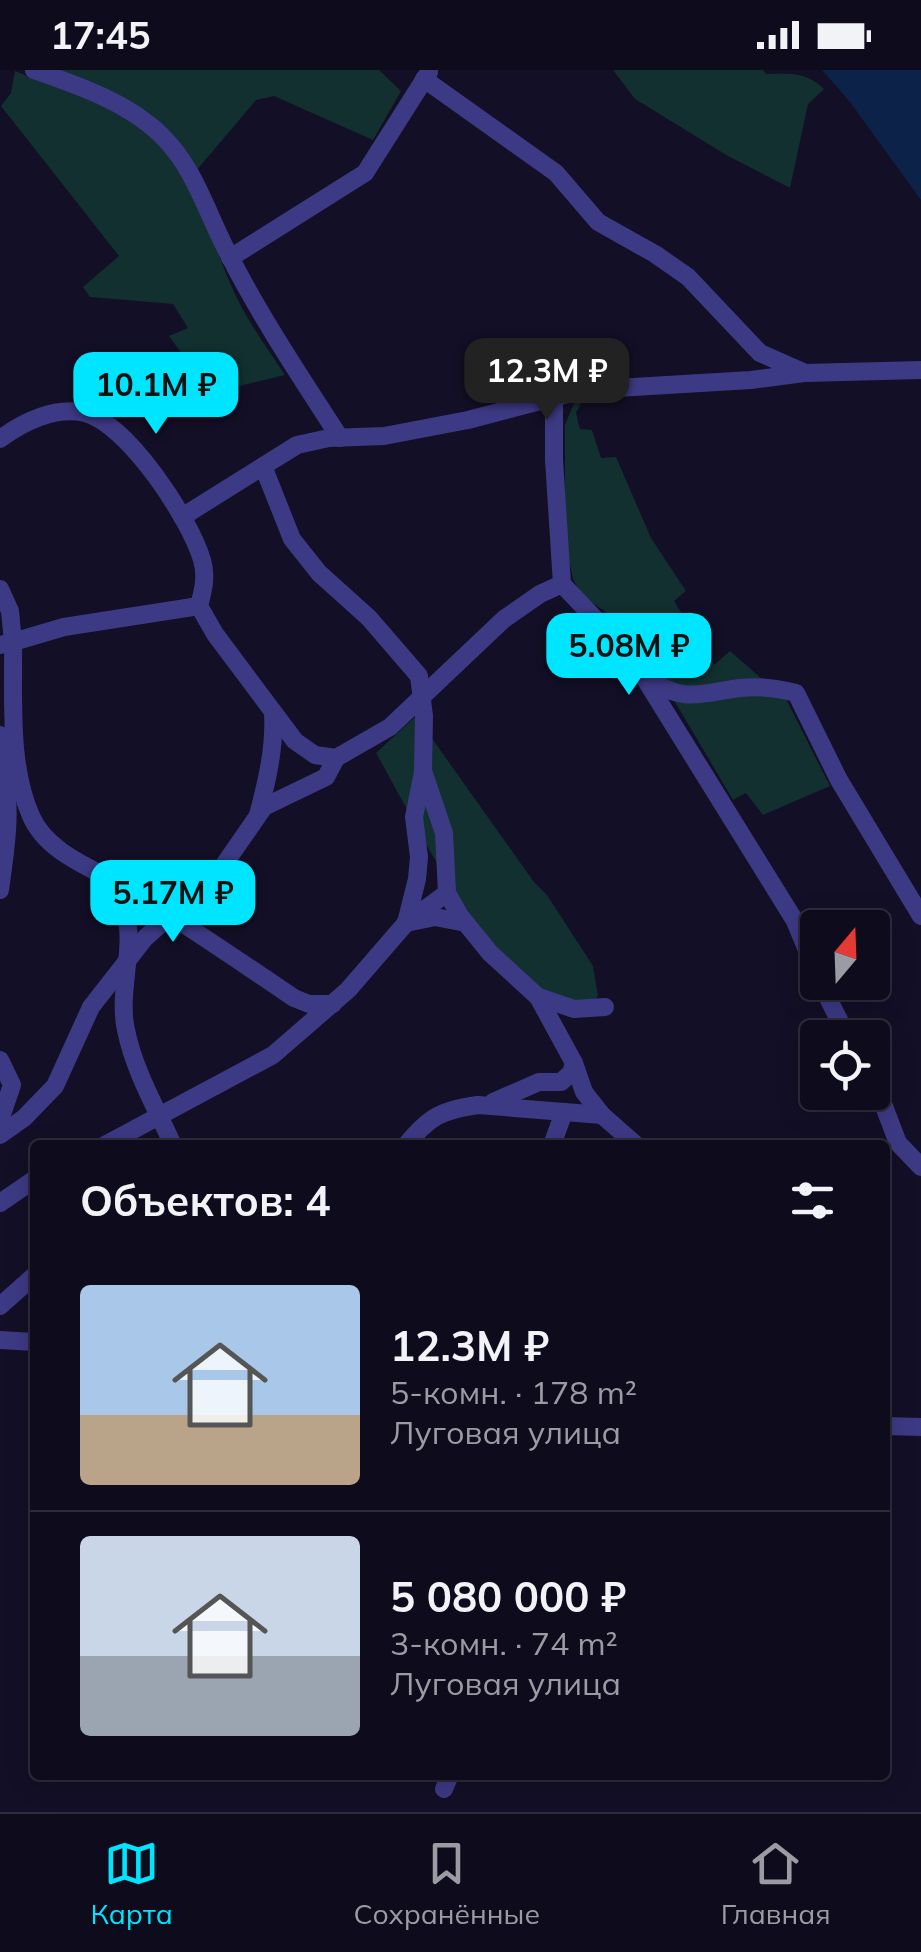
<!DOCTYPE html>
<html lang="ru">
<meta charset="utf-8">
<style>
:root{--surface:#0e0b1c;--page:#171425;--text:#f1f3f6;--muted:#9b9ba3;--line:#2e2b3b;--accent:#00e5ff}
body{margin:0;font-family:Mulish,sans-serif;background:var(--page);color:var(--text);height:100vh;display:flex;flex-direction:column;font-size:38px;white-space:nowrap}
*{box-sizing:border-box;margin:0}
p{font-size:32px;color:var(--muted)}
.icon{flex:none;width:55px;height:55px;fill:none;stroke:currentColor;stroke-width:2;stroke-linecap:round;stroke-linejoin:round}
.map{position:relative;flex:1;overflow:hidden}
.panel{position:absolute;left:30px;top:1070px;width:860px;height:640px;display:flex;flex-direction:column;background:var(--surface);border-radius:10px;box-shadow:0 5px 25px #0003,0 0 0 2px var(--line)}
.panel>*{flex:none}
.needle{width:65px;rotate:19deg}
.controls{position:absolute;left:800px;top:840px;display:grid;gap:20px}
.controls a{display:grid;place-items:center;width:90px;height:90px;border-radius:10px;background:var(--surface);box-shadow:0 5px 25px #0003,0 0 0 2px var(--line);font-size:50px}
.price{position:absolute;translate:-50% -85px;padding:0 22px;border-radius:20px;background:var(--accent);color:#111;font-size:32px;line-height:65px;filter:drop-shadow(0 2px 5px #0008)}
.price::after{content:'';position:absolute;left:50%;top:60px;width:30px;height:22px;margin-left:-15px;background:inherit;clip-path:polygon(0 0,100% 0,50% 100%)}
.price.selected{background:#222;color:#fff}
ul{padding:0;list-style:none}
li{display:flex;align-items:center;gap:30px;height:250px;padding:0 50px}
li+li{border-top:2px solid var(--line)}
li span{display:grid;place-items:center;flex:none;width:280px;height:200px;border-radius:10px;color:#555}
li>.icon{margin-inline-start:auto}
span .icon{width:120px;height:120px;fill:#fffc;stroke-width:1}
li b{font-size:42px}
h2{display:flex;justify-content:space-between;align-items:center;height:120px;padding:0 50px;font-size:42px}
.status{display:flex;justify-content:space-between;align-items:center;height:70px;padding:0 50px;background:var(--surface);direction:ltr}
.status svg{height:28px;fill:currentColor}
.dock{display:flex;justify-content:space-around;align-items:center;height:140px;border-top:2px solid var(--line);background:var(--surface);font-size:28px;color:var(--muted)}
.dock a{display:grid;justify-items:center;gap:5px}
.dock .selected{color:var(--accent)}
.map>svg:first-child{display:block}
.green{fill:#12302f}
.water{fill:#0c2248}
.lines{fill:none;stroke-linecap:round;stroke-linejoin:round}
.minor{stroke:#3d3a85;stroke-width:18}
</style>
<div class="status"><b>17:45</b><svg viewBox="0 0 49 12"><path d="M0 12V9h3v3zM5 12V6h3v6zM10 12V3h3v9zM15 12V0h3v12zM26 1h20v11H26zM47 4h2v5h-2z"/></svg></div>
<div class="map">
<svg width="921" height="1742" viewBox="0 0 921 1742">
<rect width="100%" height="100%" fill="#130f26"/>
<g class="green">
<path d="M57 0H379L401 21 373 70 274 26 256 30 196 101 151 44Z"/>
<path d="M613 0H763L766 4C789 3 806 2 824 19L808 34 790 118 728 86 635 29Z"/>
<path d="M15 1C61 20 113 35 152 66 197 103 214 185 240 234 253 259 270 282 285 305L232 318 191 296 169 266 188 258 173 234 90 227 83 217 119 186 1 36 11 23Z"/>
<path d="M583 329 576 343 580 359 592 360 601 388 616 387 651 468 686 521 674 531 714 595 730 581 787 631 830 716 763 745 746 723 733 730 645 581 609 544 583 527 573 509 565 471V355L574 333Z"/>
<path d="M416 646 534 812 547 825 593 896 598 926 592 933C577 932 561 933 548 925 476 882 417 755 376 683Z"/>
</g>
<path class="water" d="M822 0H921V130L850 32Z"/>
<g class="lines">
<g class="minor">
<path d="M34 0C77 15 129 33 162 66 195 98 208 146 229 185 261 248 302 309 340 368"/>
<path d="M424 9 556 103 598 152 655 184 688 207 760 283 803 302"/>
<path d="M230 188 365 103 429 2"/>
<path d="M554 327V390L562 514 632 588 795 851 818 907"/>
<path d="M0 369C23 352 55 336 85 343 128 354 190 449 202 490 207 506 203 521 199 536"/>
<path d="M263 396 292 469 319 503 369 548 419 606 424 646 423 701 444 763 447 823 460 846 490 883 538 927 574 993 584 1022 602 1045 636 1075"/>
<path d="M182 447 297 375 329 368 384 366 468 350 583 320 751 310 804 303 921 300"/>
<path d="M0 519 10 541 13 572 64 557 199 536 215 564 295 671 315 685 336 688 390 657 504 549 540 524 562 514"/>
<path d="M0 575 13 572C14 627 8 694 31 746 48 786 101 801 134 822 188 856 241 892 294 928L309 934H333"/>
<path d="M648 608C683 634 702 623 740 618 759 616 778 618 796 623L839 710 921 846"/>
<path d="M0 665 5 709"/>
<path d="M0 701C15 728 4 789 0 820"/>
<path d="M423 702 414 747 419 787 417 809 406 853 435 847 466 853"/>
<path d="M258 745C267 711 275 678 273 643"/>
<path d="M105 809C111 817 119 826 123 835 138 874 117 920 126 960 134 1000 156 1038 173 1075"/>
<path d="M134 817 164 822 197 818"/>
<path d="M820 912 848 968"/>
<path d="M539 927 574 939 605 937"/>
<path d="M0 990 12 1015 0 1050"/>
<path d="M872 1005 898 1073 921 1097"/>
<path d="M493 1032 539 1012H561L571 1003 574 993"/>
<path d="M0 1065 24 1048 55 1016 91 937 145 868 219 802 264 737 326 707 336 688"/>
<path d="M105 1075 273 985 348 920 406 853 447 823"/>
<path d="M406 1075C429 1047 441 1040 478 1035L602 1045"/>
<path d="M552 1075 564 1042"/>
<path d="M0 1133 35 1109"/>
<path d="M0 1236 35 1205"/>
<path d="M0 1270 35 1272"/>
<path d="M885 1356 921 1357"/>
<path d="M444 1719 450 1705"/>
</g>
</g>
</svg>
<div class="controls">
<a><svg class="needle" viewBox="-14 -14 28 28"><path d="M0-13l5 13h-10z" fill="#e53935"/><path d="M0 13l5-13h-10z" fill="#9b9ba3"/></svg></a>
<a><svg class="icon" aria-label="locate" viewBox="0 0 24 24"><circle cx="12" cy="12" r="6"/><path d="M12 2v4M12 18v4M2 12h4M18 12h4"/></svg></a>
</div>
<b class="price selected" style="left:547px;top:353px">12.3M ₽</b>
<b class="price" style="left:156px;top:367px">10.1M ₽</b>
<b class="price" style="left:629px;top:628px">5.08M ₽</b>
<b class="price" style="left:173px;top:875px">5.17M ₽</b>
<section class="panel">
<h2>Объектов: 4<svg class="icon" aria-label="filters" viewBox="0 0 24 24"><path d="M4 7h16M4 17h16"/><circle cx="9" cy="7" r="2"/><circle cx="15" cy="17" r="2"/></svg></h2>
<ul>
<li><span style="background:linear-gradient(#a9c7e8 65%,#b9a48a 0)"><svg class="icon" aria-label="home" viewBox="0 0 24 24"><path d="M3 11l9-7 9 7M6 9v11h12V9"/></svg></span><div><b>12.3M ₽</b><p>5-комн. · 178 m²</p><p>Луговая улица</p></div></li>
<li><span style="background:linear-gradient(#c9d6e8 60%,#9aa5b1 0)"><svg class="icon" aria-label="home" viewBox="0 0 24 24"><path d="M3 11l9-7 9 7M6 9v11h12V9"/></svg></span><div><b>5 080 000 ₽</b><p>3-комн. · 74 m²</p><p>Луговая улица</p></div></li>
</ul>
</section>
</div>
<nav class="dock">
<a class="selected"><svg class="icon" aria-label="map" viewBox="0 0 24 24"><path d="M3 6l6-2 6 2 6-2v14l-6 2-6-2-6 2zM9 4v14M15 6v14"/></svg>Карта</a>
<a><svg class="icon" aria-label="saved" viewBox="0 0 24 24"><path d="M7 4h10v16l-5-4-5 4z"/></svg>Сохранённые</a>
<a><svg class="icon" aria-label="home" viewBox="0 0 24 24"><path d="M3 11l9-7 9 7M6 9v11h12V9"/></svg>Главная</a>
</nav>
